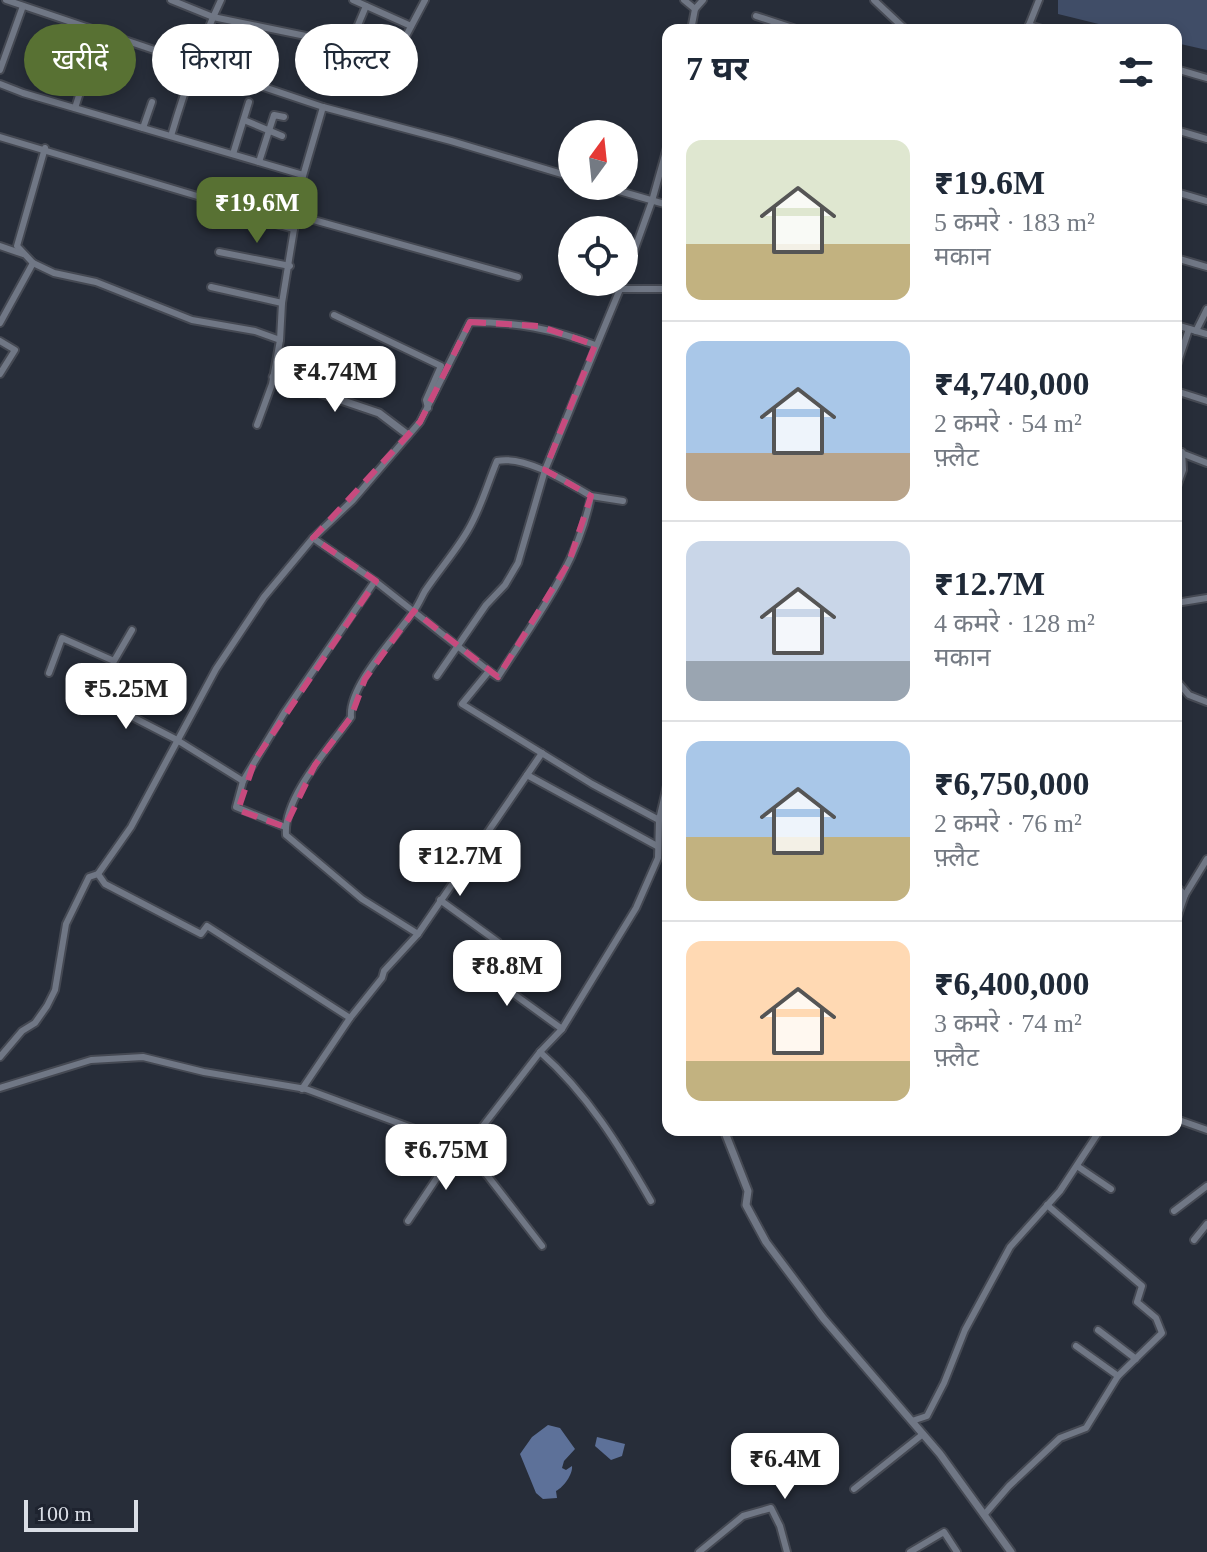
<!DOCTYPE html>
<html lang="hi">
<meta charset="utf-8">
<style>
:root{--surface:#fff;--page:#f2f2f3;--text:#1f2937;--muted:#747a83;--line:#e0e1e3;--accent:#587133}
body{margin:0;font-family:"Times New Roman","Noto Sans Devanagari",serif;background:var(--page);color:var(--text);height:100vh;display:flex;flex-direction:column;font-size:30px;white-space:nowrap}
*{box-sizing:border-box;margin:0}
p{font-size:26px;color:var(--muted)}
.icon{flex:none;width:44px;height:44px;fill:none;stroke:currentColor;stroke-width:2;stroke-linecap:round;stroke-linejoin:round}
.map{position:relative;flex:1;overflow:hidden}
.details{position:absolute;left:662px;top:24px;width:520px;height:1112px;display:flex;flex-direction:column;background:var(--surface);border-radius:16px;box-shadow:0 4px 12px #0003}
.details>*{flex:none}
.banner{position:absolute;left:24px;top:24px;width:518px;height:72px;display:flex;gap:16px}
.needle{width:52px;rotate:15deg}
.tools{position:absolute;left:558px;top:120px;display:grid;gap:16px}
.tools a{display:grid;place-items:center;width:80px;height:80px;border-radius:50%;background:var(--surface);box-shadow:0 4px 12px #0003;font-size:40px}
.scale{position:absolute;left:24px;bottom:20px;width:114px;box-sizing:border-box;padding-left:8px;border:4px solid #dadee6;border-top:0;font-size:22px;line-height:28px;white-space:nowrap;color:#dadee6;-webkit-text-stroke:6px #1e232f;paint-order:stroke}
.price{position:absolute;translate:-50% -68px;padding:0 18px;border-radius:16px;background:#fff;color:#222;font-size:26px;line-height:52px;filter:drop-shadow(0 2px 4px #0008)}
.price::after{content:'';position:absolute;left:50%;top:48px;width:24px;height:18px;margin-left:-12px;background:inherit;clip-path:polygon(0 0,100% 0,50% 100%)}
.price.on{background:var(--accent);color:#fff}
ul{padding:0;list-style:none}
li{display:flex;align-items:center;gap:24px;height:200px;padding:0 24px}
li+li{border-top:2px solid var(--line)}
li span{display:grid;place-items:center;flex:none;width:224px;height:160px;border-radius:16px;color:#555}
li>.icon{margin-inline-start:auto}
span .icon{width:96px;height:96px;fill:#fffc;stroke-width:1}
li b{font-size:34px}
h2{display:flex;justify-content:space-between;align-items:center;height:96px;padding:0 24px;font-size:34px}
.tag{padding:0 28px;border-radius:36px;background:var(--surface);box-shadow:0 4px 12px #0003;font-size:28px;line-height:72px}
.tag.on{background:var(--accent);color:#fff}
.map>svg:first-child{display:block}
.green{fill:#404d67}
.water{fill:#5d7199}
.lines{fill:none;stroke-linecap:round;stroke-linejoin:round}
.minor-casing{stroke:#454953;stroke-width:10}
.tertiary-casing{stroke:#454953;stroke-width:11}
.minor{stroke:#707785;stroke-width:6}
.tertiary{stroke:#707785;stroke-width:7}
.marked{fill:none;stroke:#c84a7e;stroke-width:6;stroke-dasharray:16 10;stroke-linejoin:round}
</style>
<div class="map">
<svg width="1207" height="1552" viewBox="0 0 1207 1552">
<rect width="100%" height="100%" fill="#272d39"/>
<path class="green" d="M1058 0H1207V50L1176 43V30H1123L1058 14Z"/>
<g class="water">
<path d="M548 1425 560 1428 575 1449 564 1461 562 1468 566 1470 572 1466C573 1474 564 1487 556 1491L557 1498 543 1499 536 1493 520 1454 532 1437Z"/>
<path d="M597 1437 625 1444 622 1456 611 1460 595 1446Z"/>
</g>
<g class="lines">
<defs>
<g id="minor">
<path d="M6 0 323 107 451 141 572 177"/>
<path d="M171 0 213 17 330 41 340 42 353 37 397 53 425 0"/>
<path d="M353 0 411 26"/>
<path d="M684 0 695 9"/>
<path d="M874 0 906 30"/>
<path d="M756 16 799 30"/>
<path d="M1029 25 1045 30"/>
<path d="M691 30 695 9 703 0"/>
<path d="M1027 30 1039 0"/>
<path d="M353 37 366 6"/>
<path d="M1176 69 1207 78"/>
<path d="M0 70 23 6"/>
<path d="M0 84 23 93 303 175"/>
<path d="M75 108 83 83 93 88 95 83 109 88 119 82"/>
<path d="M244 120 282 136"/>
<path d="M143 128 152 102"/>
<path d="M1176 130 1207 139"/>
<path d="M171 136C185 89 200 44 221 0"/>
<path d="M0 137 204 198 224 210 294 229"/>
<path d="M45 148 17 246 33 263 54 273 96 282 192 320 255 331 280 340"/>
<path d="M233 154 249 102"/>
<path d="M259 162 274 115 284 117"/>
<path d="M602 186 668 205"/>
<path d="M1176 192 1207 201"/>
<path d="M292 214 518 277"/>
<path d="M0 246 23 254"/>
<path d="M219 252 290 266"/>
<path d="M1176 258 1207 267"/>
<path d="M624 279 652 201 668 144"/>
<path d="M211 287 282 303"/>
<path d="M619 289H668"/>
<path d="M334 315 441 366 426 400 428 408"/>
<path d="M0 323 33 263"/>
<path d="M1176 325 1207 334"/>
<path d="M1196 331 1207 309"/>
<path d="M0 341 15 350 0 374"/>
<path d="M1176 368 1189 329"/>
<path d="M1176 391 1207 401"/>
<path d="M257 425 272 384 280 340 282 303 294 229 292 214 323 107"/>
<path d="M1176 451 1207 463"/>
<path d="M1176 489 1183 470 1182 452"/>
<path d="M591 496 623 501"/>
<path d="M313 538 375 581 489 671"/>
<path d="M1176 603 1207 598"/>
<path d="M49 673 62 638 114 661 132 630"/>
<path d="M437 676 486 605 505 585 518 563 545 470 623 282"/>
<path d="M1176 680 1189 695 1207 702"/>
<path d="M90 695 177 740 243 781 284 713 375 581"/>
<path d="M527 775 657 846"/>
<path d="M243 781 236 807 285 827"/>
<path d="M1176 886 1185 895"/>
<path d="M440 900 498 942"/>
<path d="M1176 921 1185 895 1207 859"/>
<path d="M418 934 362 899 286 835C283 797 330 747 351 717 348 686 395 638 413 612 418 606 421 598 425 591 439 570 456 551 468 530 481 508 487 485 497 461 525 455 567 482 591 496 579 563 534 621 498 677L489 671 462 704 592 784 659 820"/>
<path d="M462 974 475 979H493L562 1029"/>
<path d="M350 1018 382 978 384 971 418 934 542 753"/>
<path d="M540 1052C587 1093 620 1147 651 1201"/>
<path d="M0 1057 22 1031 35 1023 47 1006 55 990 66 924 89 877 98 874"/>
<path d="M0 1088 91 1060 143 1057 204 1072 306 1089 466 1148 542 1246"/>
<path d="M302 1089 350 1018 207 926 201 934 105 884 98 874 131 827 216 669 264 597 313 538 353 500 420 422 470 322C515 322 553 329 595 345"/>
<path d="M1176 1119 1207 1130"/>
<path d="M466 1148 540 1052 562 1029 636 908 658 858 659 820 668 781"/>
<path d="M1077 1166 1111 1189"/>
<path d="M1174 1211 1207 1186"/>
<path d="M408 1221 459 1145"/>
<path d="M1194 1240 1207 1224"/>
<path d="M1098 1330 1136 1359"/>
<path d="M1076 1346 1118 1376"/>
<path d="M912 1421 927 1416 944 1383 965 1330 1010 1247 1060 1191 1100 1130"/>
<path d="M854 1489 923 1434"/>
<path d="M984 1515 1009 1486 1060 1438 1086 1428 1118 1376 1162 1333 1156 1318 1137 1302 1142 1286 1047 1205"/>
<path d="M699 1552 743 1516 771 1508 780 1526 787 1552"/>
<path d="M910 1552 944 1532 957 1552"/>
</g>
<g id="tertiary">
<path d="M273 377 379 413 408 435"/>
<path d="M724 1130 748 1191 746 1205 766 1242 823 1318 940 1454 1011 1552"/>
</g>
</defs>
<use href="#minor" class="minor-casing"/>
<use href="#tertiary" class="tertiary-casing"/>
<use href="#minor" class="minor"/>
<use href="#tertiary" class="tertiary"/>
</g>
<path class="marked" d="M470 322 539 326 595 345 545 470 591 496 569 562 498 677 414 611 365 679 351 717 315 765 285 827 238 810 255 760 376 581 313 538 420 422Z"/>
</svg>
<div class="tools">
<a><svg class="needle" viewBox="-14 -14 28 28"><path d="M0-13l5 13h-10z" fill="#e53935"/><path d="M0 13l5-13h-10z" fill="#747a83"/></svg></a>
<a><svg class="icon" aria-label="locate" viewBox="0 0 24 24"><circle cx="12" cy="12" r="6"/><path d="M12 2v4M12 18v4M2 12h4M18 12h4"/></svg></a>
</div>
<div class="scale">100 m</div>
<b class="price on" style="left:257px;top:245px">₹19.6M</b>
<b class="price" style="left:335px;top:414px">₹4.74M</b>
<b class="price" style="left:126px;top:731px">₹5.25M</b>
<b class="price" style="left:460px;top:898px">₹12.7M</b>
<b class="price" style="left:507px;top:1008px">₹8.8M</b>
<b class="price" style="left:446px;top:1192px">₹6.75M</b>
<b class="price" style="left:785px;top:1501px">₹6.4M</b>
<div class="banner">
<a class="tag on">खरीदें</a>
<a class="tag">किराया</a>
<a class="tag">फ़िल्टर</a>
</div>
<section class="details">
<h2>7 घर<svg class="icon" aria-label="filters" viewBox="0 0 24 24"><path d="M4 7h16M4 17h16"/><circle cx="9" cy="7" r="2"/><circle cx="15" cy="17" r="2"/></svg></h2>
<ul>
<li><span style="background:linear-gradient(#dfe7d0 65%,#c2b280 0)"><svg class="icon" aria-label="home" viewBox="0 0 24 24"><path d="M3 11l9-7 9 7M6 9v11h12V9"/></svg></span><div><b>₹19.6M</b><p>5 कमरे · 183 m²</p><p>मकान</p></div></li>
<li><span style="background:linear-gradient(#a9c7e8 70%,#b9a48a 0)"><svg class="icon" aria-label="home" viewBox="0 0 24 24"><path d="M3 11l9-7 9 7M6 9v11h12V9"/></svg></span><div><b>₹4,740,000</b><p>2 कमरे · 54 m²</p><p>फ़्लैट</p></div></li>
<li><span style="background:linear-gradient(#c9d6e8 75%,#9aa5b1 0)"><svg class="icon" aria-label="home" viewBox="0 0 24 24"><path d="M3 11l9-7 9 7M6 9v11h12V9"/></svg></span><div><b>₹12.7M</b><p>4 कमरे · 128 m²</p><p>मकान</p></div></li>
<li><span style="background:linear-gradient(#a9c7e8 60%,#c2b280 0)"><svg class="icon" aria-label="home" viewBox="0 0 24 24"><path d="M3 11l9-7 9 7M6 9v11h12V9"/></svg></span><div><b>₹6,750,000</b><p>2 कमरे · 76 m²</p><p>फ़्लैट</p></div></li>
<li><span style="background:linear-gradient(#ffd9b3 75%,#c2b280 0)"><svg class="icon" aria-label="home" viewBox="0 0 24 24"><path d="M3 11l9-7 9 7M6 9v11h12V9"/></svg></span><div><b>₹6,400,000</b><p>3 कमरे · 74 m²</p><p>फ़्लैट</p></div></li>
</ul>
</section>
</div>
